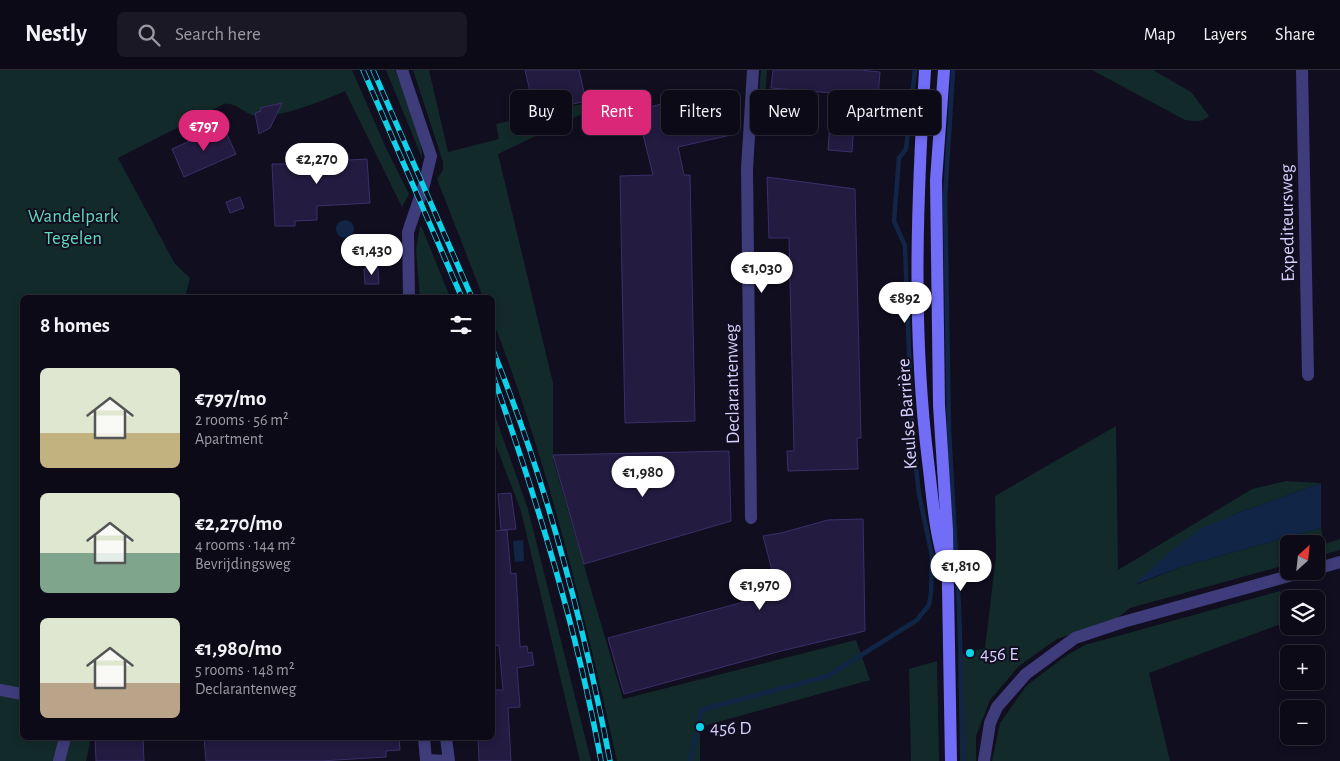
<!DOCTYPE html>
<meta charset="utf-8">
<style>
:root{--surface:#0d0a18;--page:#1b1825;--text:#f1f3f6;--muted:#9a9aa2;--line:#2d2b37;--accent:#db2777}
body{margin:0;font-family:"Alegreya Sans",sans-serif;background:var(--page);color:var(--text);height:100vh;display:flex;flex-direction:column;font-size:19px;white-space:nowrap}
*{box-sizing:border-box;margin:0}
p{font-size:16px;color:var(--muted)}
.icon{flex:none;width:28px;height:28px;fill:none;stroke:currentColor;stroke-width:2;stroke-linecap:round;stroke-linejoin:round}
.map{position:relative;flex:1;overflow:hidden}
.details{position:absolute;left:20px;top:225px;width:475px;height:445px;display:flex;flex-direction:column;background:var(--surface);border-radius:8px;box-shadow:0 2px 8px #0003,0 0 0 1px var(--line)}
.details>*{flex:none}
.banner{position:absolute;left:510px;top:20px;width:475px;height:45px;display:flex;gap:10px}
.needle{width:32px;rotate:27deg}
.fabs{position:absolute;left:1280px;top:465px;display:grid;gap:10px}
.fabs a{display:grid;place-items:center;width:45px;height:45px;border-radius:8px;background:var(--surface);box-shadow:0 2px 8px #0003,0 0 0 1px var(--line);font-size:25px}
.price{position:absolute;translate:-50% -42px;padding:0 11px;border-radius:18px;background:#fff;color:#222;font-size:16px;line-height:32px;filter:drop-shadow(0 1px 2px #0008)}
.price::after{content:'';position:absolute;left:50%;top:30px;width:15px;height:11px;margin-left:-8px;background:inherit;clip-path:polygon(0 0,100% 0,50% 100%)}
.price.active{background:var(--accent);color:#fff}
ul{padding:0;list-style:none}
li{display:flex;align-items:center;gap:15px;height:125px;padding:0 20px}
li span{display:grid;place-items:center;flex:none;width:140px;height:100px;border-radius:8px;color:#555}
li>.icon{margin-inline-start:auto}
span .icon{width:60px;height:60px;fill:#fffc;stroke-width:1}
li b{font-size:21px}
h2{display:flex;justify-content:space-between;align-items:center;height:60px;padding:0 20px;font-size:21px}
.chip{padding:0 18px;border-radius:8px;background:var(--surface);box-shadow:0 2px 8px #0003,0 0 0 1px var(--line);font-size:18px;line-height:45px}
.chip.active{background:var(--accent);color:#fff}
header{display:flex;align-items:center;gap:30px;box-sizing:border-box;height:70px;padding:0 25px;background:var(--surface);border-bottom:1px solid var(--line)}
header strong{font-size:24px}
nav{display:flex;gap:28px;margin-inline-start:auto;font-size:18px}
.search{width:350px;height:45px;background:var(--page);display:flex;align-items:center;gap:12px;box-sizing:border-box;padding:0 18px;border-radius:8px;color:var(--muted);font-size:19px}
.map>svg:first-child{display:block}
.green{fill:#122a29}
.water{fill:#112646}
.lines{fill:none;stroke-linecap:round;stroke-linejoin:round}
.stream{stroke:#112646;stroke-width:4.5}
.building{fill:#231b40;stroke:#3b2f6a}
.minor{stroke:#3f3c7c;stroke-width:12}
.secondary{stroke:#726df6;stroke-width:12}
.rail-casing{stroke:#0ed2ea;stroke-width:5.5}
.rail{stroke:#110e20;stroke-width:4;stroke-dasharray:11;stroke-linecap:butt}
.poi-dot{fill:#0ed2ea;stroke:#110e20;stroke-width:2}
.labels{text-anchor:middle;stroke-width:4;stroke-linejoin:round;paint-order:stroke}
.park-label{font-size:19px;fill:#61d7bb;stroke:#110e20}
.street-label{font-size:19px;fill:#d6d0fc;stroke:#110e20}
.poi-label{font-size:19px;fill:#d6d0fc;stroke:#110e20;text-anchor:start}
</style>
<header>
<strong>Nestly</strong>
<div class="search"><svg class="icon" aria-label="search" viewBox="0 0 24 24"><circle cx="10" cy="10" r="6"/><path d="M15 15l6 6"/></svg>Search here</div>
<nav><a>Map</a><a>Layers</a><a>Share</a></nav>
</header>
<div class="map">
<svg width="1340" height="691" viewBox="0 0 1340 691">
<rect width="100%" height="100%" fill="#110e20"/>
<g class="green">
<path d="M0 0H352L386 78 409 124 402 137 345 21C325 30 278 49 256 46 243 44 238 32 224 34L118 88 175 194 190 208 185 227 22 228V668H91L86 691H0Z"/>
<path d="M386 0H395C403 22 423 66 422 88Z"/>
<path d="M413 0H429L448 82 499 69 496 54 586 33 584 43 498 84 553 313V389L623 629 856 570 870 610 700 657V691H617C584 542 548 393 493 251L492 228 483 227 437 109 443 100V92Z"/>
<path d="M761 0H767L763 50 757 47Z"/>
<path d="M1092 0H1153L1191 22 1209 46C1202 53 1194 51 1185 50Z"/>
<path d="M420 156 422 158 450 227H420L416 180Z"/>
<path d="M492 337 528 439 591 691H580L521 441 493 368Z"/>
<path d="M1116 356 1118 500 1252 419 1286 411 1321 413 1235 444 1135 515 1184 496 1321 458 1324 474 1340 469V480L1316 487V474H1289V494L1130 538 1116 549 1057 569 1019 596 990 630 976 666V691H960L958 585 985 578 996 486 995 426Z"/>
<path d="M1280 521 1289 551 1149 603 1170 691H992L1000 653 1027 615 1067 585 1085 575Z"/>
<path d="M937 591 939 691H911L909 599Z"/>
</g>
<g class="water">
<circle cx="345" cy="159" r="9"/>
<path d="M1321 413V458L1184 496 1133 515 1173 479 1202 458 1235 444Z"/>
<path d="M523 470 524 491 515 492 513 471Z"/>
</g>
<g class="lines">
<g class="stream">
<path d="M953 0 945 127 949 361 959 538 964 691"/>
<path d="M690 691 701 640 828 606 917 550 929 535 931 523 932 486 919 424 912 363 905 176 894 151 899 88 906 79 915 0"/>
</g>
</g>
<g class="building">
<path d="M525 0H579L586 31 535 43Z"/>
<path d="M773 0H860L880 2 878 27 856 26 852 82 828 80 832 23 771 18Z"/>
<path d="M720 20 731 65 678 77 684 105H690L695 351 625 353 620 106 653 105 637 40Z"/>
<path d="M282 33 270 58 259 64 255 43 261 41 260 38Z"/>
<path d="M223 56 236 84 184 107 172 79Z"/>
<path d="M313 81 314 85 348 84 349 90 367 89 370 133 317 136V150L295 151V156H275L272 94H287L286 82Z"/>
<path d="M767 107 855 119 861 368H857L858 399 788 401 787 381H794L789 168H769Z"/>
<path d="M240 127 244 138 230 143 226 132Z"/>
<path d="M378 198 379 214H365L364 199Z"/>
<path d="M729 381 731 451 584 494 553 385Z"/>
<path d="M511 423 516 459 501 460 498 424Z"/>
<path d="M863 449 865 561 781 581 624 624 608 568 778 523 763 466 781 463 828 450Z"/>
<path d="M507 460 511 504 516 503 520 577 527 576 528 583 532 582 534 595 517 598 520 637 508 638 511 691H479L478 668H492V620H503L499 575 492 576V461Z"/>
<path d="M95 668H143L144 691H96Z"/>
<path d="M204 668H399L400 680 386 681V687L320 691H206Z"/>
</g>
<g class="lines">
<g class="minor">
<path d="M402 0 431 86 424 115 408 162 409 228"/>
<path d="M1302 0 1308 305"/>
<path d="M751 448 747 99 753 0"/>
<path d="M1316 499 1340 492"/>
<path d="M0 620 22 624"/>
<path d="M424 668 426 690 448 691"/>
<path d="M446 668 449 691"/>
<path d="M59 691 65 668"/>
<path d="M984 691 990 653 997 637 1026 604 1075 568 1123 552 1307 501"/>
</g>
<g class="secondary">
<path d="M925 0C917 130 912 261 928 391 932 423 934 456 943 488"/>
<path d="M944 0 936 110 939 335 947 460 951 691"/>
</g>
<defs>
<g id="rail">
<path d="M363 0 462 228"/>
<path d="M373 0 472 228"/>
<path d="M492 278C546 410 583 551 610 691"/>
<path d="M492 303C537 430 577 559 601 691"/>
</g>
</defs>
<use href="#rail" class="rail-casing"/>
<use href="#rail" class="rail"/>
</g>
<g class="poi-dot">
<circle cx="970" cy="583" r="5"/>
<circle cx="700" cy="657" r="5"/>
</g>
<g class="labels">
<g class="park-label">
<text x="73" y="152">Wandelpark<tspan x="73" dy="22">Tegelen</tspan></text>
</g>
<g class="street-label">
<text transform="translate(1286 153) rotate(-91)" y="7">Expediteursweg</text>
<text transform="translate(731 314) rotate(-91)" y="7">Declarantenweg</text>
<text transform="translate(906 344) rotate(-94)" y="7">Keulse Barrière</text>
</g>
<g class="poi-label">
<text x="980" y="590">456 E</text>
<text x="710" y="664">456 D</text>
</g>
</g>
</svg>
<div class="fabs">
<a><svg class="needle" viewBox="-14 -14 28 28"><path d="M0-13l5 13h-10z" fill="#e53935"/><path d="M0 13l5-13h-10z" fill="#9a9aa2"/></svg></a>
<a><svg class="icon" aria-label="layers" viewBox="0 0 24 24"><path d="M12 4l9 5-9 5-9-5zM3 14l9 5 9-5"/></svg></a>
<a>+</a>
<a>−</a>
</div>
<b class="price active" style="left:204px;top:82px">€797</b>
<b class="price" style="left:317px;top:115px">€2,270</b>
<b class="price" style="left:372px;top:206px">€1,430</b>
<b class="price" style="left:762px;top:224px">€1,030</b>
<b class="price" style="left:905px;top:254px">€892</b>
<b class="price" style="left:643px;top:428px">€1,980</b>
<b class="price" style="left:961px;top:522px">€1,810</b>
<b class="price" style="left:760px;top:541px">€1,970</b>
<div class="banner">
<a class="chip">Buy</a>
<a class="chip active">Rent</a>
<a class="chip">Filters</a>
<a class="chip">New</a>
<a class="chip">Apartment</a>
</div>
<section class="details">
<h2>8 homes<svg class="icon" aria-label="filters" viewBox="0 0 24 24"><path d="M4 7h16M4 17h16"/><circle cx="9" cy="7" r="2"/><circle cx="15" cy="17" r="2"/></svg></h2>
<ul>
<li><span style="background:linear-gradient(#dfe7d0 65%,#c2b280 0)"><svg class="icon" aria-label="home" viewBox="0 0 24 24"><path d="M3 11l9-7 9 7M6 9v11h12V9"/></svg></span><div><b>€797/mo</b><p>2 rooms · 56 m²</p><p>Apartment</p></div></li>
<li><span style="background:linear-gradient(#dfe7d0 60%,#7fa58c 0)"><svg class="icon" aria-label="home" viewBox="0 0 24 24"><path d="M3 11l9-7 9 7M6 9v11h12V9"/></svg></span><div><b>€2,270/mo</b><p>4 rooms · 144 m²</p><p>Bevrijdingsweg</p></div></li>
<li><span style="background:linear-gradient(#dfe7d0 65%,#b9a48a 0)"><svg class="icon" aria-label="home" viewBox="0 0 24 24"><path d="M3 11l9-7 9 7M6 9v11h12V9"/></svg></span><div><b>€1,980/mo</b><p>5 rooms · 148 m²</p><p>Declarantenweg</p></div></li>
</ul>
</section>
</div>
